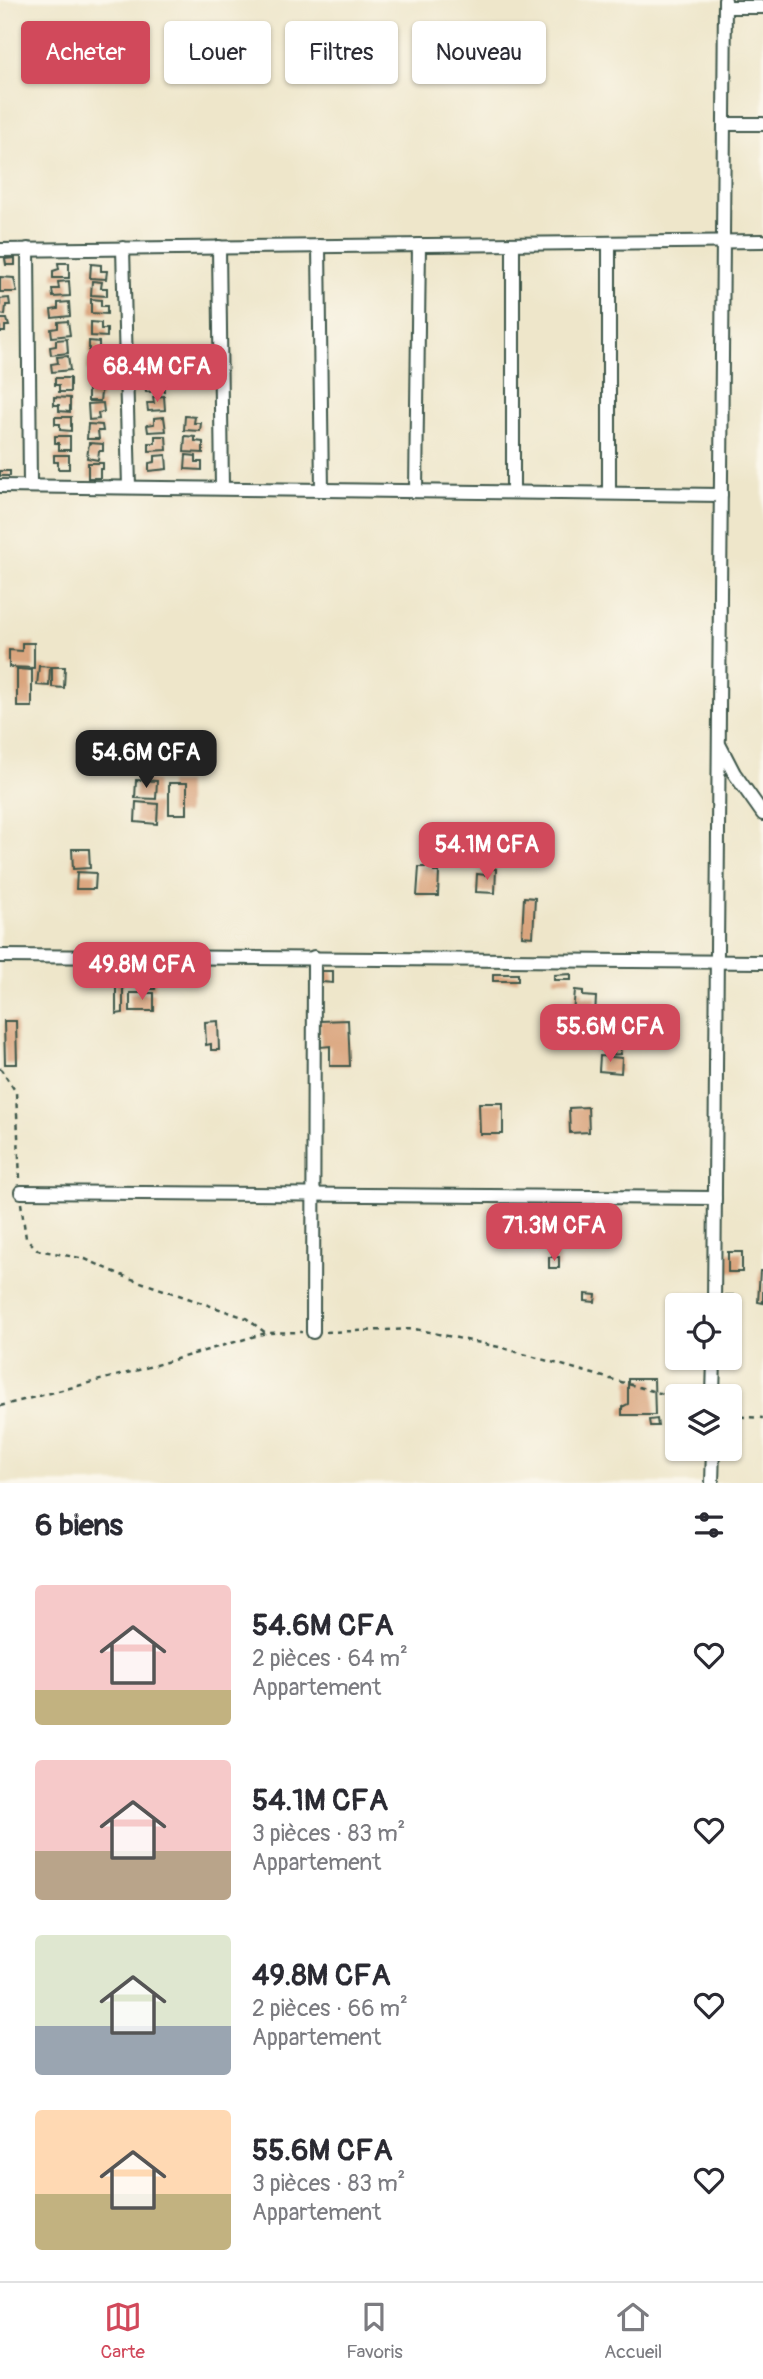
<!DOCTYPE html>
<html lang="fr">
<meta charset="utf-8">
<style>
:root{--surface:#fff;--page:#f2f2f3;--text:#2b2b33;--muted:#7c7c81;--line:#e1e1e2;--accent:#d1495b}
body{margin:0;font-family:Pangolin,sans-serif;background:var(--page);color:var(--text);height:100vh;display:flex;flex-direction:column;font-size:26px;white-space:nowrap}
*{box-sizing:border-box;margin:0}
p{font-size:23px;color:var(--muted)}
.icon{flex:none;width:38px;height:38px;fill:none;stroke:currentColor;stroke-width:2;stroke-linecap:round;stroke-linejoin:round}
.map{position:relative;height:1483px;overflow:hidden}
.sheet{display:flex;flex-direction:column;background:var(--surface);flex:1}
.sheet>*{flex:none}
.top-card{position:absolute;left:21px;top:21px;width:721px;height:63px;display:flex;gap:14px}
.fabs{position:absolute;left:665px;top:1293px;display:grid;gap:14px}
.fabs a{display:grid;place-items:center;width:77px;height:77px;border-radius:7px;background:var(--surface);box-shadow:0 2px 5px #0004;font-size:35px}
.price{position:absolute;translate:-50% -60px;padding:0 16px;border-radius:14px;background:var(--accent);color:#fff;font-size:23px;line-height:46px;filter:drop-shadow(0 2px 4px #0008)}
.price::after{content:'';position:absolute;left:50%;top:42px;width:21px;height:16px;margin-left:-10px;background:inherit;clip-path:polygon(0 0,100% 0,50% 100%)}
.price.current{background:#222;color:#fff}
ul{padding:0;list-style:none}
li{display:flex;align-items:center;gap:21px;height:175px;padding:0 35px}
li span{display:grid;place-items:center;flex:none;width:196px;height:140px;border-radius:7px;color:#555}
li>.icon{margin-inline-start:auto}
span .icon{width:84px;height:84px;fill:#fffc;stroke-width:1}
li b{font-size:30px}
h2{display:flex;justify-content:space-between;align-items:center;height:84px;padding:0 35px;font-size:30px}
.tag{padding:0 24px;border-radius:7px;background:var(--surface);box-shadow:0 2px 5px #0004;font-size:24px;line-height:63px}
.tag.current{background:var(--accent);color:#fff}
.tabs{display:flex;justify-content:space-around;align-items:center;height:98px;border-top:2px solid var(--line);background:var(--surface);font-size:19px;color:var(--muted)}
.tabs a{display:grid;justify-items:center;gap:4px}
.tabs .current{color:var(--accent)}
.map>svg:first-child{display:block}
.building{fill:#daa57e}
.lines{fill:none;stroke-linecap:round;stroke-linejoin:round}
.minor-casing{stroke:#3e564a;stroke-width:16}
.path{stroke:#3e564a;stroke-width:2.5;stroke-dasharray:5 5;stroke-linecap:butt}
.minor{stroke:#fff;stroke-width:12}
</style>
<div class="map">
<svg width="763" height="1483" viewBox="0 0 763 1483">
<rect width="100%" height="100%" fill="#fbf7ec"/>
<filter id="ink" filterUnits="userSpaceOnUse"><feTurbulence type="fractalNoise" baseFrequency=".0143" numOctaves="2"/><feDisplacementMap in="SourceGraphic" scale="14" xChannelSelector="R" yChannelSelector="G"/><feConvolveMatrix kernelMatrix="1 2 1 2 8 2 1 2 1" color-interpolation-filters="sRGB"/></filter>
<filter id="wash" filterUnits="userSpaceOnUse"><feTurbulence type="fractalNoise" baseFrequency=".00686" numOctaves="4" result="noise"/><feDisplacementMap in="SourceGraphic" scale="28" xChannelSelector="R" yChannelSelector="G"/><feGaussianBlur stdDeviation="1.57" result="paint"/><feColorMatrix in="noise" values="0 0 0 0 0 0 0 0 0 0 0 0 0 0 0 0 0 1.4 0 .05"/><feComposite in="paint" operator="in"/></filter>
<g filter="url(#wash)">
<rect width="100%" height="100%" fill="#eee6ca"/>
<g id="blocks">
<g class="building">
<path d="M15 258V265H6L5 259Z"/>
<path d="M58 263H69V278H53V271L59 269Z"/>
<path d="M91 264 101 265V271H107L106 279 90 278Z"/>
<path d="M0 277 14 278 17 292H0Z"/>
<path d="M69 281 70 296 53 297 52 289H59L58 282Z"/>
<path d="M92 281 102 282 101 288H107V296L91 295Z"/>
<path d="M9 298 10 305H6L5 315 0 314V299Z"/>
<path d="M91 299 101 300V306H107V314L91 313Z"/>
<path d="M69 302 70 316 52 318 51 310 58 309V303Z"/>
<path d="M0 319H7L9 326H5V332H0Z"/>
<path d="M68 321 70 335 52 337 51 329 58 328V322Z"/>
<path d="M91 322 101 323V329H107V337L91 336Z"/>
<path d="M67 339 68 353 51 355 50 347 56 346V340Z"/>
<path d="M89 341 99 342V348H105V356L89 355Z"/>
<path d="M68 356 70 370 52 372 51 364 58 363 57 357Z"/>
<path d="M166 357 167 371 150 373 149 365 156 364 155 358Z"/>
<path d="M88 358 98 359 97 365 104 366 103 373 87 372Z"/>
<path d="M163 377 164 391 146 392 145 385 152 384V378Z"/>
<path d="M55 378H70V392H59V385H55Z"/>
<path d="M88 385H102L100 401H88Z"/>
<path d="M164 396 165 410 148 411 147 403H154L153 397Z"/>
<path d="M54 397 70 398V412L59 411V405H54Z"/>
<path d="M103 403 104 412 98 413 99 419 89 420 88 404Z"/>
<path d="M185 416 195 417 194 423H201L200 431 184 430Z"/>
<path d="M55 417H71V431L60 430V424H55Z"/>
<path d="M164 417 166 431 148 432 147 425 154 424V418Z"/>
<path d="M88 424 102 425 103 431H98L99 439H87Z"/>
<path d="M55 436H70V450H59V443H55Z"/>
<path d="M155 436H166L167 450 149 451V443H155Z"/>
<path d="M185 436 195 437V441L203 442V453L184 452Z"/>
<path d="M89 443 103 444V451H99L98 460 87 458Z"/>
<path d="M54 455H69V469H58V462H54Z"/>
<path d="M166 455 167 469 149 471V463L155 462V456Z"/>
<path d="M186 455 196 456V462H202V470L185 469Z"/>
<path d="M88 463H103V469H100V478H88Z"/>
<rect x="0" y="471" width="10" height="5"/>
<path d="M22 643H34V668L9 667V650L22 651Z"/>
<path d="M39 666 50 667 49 686 37 685Z"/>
<path d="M52 667H65L64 688 52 687Z"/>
<path d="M17 669 32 670V707H17Z"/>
<path d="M136 780 157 781 156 799 135 798Z"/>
<rect x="169" y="783" width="18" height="31"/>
<path d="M136 802 158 804 157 824 135 822Z"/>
<path d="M72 849H89L90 868 73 869Z"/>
<path d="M419 867H434V872H439L438 896H417Z"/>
<path d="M486 868 496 869 495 893 476 892 477 874 485 875Z"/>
<path d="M77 872 96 873 95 889H76Z"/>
<path d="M524 897 535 898 533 937 522 936Z"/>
<path d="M130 968H138L137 975 130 974Z"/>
<path d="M149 968H156L155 989H148Z"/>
<path d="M322 971H333V983L322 982Z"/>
<rect x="493" y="974" width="25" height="7"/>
<path d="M571 974V980H554V975Z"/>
<path d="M116 982H123V1013L116 1014Z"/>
<path d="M575 990 583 991V996L596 997 595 1016 573 1014Z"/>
<rect x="130" y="993" width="24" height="18"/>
<path d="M348 1020 350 1066H330V1046L321 1047 320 1021Z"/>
<path d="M4 1021H16L17 1064H5Z"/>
<path d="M218 1021 219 1050H211V1044L206 1045 205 1022Z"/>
<path d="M617 1022 621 1054 608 1055V1050H601L598 1024Z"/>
<path d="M600 1056 622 1058 621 1073 599 1071Z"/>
<path d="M479 1103H503V1134H480Z"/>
<path d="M588 1107 589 1132 570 1133 569 1108Z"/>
<rect x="728" y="1252" width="14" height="20"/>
<rect x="549" y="1257" width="10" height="11"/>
<path d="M760 1271H763V1303L758 1302Z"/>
<path d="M585 1294 596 1295 595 1302 585 1301Z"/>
<path d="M726 1295H733L734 1307 726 1306Z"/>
<path d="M628 1379H654L655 1415H622V1407L628 1404Z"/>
<path d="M657 1419 658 1426H650L649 1420Z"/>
</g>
</g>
</g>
<g filter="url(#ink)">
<use href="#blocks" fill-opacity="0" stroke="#3e564a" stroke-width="2"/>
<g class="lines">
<defs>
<g id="minor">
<path d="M725 7H763"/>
<path d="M724 124H763"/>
<path d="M609 243V493"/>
<path d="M513 244V492"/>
<path d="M319 246 322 490"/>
<path d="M219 247 222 488"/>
<path d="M123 248 129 487"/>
<path d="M28 249 30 486"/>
<path d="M0 250 763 241"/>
<path d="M0 486 721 495"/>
<path d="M416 491 419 245"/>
<path d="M720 746 734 773 763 814"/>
<path d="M0 956 763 962"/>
<path d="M21 1192 715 1198"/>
<path d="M714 1306 725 0"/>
<path d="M313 1332 314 957"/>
<path d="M713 1396 714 1358"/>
<path d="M712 1483 713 1449"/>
</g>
</defs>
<use href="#minor" class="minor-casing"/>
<g class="path">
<path d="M0 1068 16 1092 20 1179"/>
<path d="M21 1203 26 1238 38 1250 85 1259 126 1277 246 1318 266 1333"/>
<path d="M326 1332 415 1329 499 1347 677 1398"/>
<path d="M0 1406 135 1371 266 1333 302 1332"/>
<path d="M730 1416 763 1418"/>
</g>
<use href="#minor" class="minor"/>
</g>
</g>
</svg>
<div class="fabs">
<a><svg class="icon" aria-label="locate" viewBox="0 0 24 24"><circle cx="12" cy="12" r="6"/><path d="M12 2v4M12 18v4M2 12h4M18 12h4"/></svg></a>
<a><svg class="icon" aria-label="layers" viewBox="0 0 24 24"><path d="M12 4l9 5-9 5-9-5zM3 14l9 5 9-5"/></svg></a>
</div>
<b class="price" style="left:157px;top:404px">68.4M CFA</b>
<b class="price current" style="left:146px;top:790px">54.6M CFA</b>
<b class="price" style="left:487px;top:882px">54.1M CFA</b>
<b class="price" style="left:142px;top:1002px">49.8M CFA</b>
<b class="price" style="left:610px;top:1064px">55.6M CFA</b>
<b class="price" style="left:554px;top:1263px">71.3M CFA</b>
<div class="top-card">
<a class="tag current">Acheter</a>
<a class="tag">Louer</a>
<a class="tag">Filtres</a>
<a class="tag">Nouveau</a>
</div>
</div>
<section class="sheet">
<h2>6 biens<svg class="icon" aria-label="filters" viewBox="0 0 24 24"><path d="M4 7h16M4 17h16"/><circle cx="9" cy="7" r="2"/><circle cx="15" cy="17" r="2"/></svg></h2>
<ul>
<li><span style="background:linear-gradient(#f6c9c9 75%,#c2b280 0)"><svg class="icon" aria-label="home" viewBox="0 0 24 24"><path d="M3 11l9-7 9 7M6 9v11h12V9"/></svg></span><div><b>54.6M CFA</b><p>2 pièces · 64 m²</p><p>Appartement</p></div><svg class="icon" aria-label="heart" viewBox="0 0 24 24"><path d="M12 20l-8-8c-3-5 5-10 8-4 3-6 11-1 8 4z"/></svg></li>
<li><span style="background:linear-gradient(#f6c9c9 65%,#b9a48a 0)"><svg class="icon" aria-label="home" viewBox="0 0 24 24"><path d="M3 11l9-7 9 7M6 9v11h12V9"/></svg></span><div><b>54.1M CFA</b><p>3 pièces · 83 m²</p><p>Appartement</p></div><svg class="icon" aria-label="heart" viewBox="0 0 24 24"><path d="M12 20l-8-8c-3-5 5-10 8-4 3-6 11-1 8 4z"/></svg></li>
<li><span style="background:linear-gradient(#dfe7d0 65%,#9aa5b1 0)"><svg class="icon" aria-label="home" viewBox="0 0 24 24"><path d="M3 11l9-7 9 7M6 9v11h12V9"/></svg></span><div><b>49.8M CFA</b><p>2 pièces · 66 m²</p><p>Appartement</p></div><svg class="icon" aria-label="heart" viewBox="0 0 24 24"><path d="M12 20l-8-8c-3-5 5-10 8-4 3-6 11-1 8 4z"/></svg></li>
<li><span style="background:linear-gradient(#ffd9b3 60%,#c2b280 0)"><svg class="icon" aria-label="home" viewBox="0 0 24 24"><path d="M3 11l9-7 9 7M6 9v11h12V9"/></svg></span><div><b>55.6M CFA</b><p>3 pièces · 83 m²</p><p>Appartement</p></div><svg class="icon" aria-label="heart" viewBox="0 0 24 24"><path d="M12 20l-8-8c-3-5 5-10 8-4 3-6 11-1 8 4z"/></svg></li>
</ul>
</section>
<nav class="tabs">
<a class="current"><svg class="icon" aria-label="map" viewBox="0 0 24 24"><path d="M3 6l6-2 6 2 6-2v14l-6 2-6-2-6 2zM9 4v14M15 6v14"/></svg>Carte</a>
<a><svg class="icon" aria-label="saved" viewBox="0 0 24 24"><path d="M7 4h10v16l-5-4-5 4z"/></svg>Favoris</a>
<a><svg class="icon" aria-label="home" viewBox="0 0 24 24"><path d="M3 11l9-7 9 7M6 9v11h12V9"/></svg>Accueil</a>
</nav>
